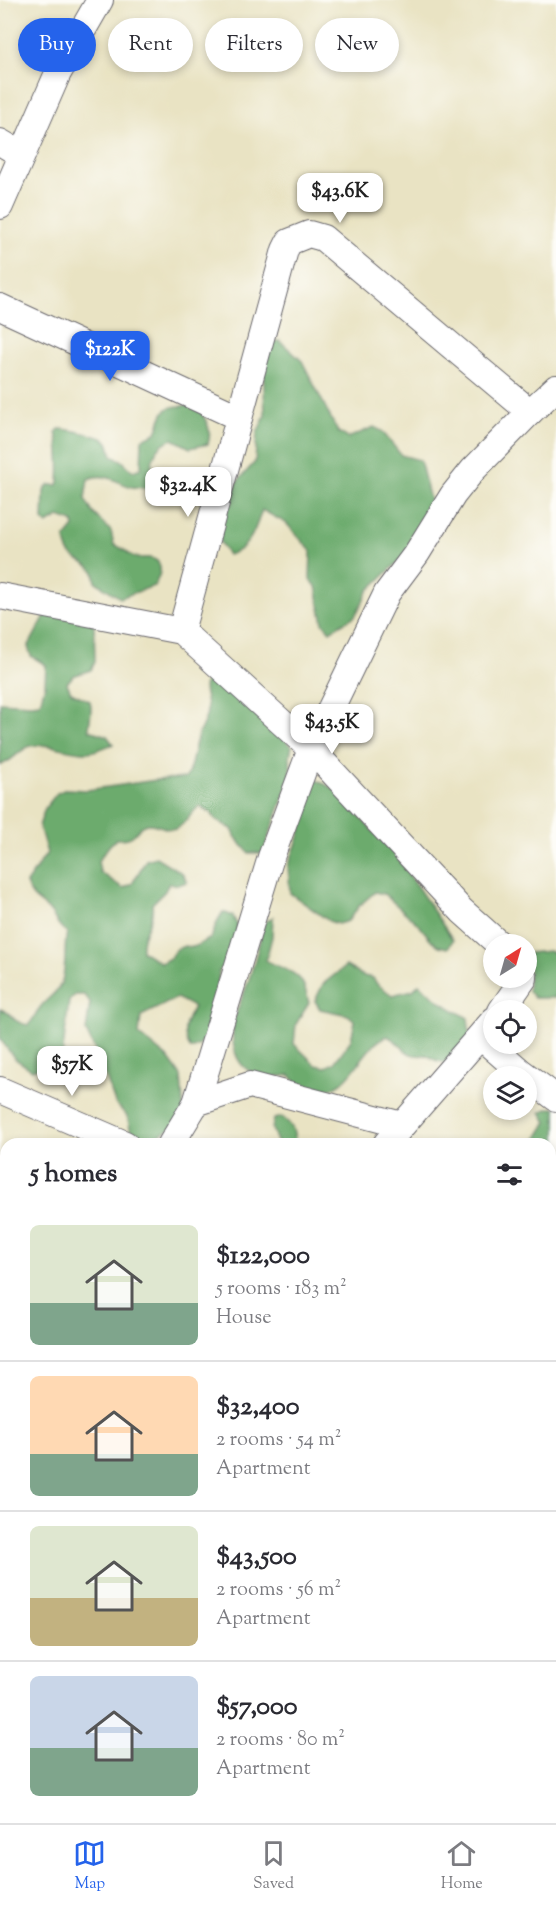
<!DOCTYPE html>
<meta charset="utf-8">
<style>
:root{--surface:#fff;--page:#f2f2f3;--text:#2b2b33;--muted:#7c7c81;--line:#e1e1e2;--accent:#2563eb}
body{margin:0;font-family:"Sorts Mill Goudy",serif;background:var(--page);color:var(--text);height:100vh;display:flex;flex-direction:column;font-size:22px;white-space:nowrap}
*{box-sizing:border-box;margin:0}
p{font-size:20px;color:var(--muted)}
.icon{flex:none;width:33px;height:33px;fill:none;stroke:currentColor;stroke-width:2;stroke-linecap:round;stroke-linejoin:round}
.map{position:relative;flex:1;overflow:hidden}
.side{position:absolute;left:0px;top:1138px;width:556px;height:686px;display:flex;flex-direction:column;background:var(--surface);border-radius:18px 18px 0 0;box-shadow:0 3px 9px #0003}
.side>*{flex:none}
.guide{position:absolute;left:18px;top:18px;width:520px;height:54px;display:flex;gap:12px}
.needle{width:39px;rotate:37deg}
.fabs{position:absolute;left:483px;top:934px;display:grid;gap:12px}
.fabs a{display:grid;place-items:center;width:54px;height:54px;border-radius:50%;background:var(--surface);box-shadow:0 3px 9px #0003;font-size:30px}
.price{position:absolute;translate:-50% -51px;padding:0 14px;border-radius:12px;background:#fff;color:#222;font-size:20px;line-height:39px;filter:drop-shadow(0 2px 3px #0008)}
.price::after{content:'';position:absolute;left:50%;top:36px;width:18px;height:14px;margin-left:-9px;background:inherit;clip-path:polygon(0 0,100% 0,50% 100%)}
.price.current{background:var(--accent);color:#fff}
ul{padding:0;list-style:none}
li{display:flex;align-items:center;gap:18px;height:150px;padding:0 30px}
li+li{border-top:2px solid var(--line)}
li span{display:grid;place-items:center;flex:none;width:168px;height:120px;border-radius:9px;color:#555}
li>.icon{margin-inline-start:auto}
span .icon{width:72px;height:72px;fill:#fffc;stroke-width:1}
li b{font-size:26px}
h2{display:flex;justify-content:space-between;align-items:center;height:72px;padding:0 30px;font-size:26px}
.tag{padding:0 21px;border-radius:27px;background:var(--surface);box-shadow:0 3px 9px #0003;font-size:21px;line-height:54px}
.tag.current{background:var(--accent);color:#fff}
.menu{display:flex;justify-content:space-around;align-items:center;height:84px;border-top:2px solid var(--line);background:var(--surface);font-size:16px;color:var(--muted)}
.menu a{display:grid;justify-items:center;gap:3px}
.menu .current{color:var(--accent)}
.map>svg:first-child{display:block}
.forest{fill:#6cab6d;stroke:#476654;stroke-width:1.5}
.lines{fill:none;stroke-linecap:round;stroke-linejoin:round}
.street-casing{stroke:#68666b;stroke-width:28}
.street{stroke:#fff;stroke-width:26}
</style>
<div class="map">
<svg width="556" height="1823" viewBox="0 0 556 1823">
<rect width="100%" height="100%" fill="#fdfcf7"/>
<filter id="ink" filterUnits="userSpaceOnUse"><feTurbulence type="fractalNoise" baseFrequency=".0167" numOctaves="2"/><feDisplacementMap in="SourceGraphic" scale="12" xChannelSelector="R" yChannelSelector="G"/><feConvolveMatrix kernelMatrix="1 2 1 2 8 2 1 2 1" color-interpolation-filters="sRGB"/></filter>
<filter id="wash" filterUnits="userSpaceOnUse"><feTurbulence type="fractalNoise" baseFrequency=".008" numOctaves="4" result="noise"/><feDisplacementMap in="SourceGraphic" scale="24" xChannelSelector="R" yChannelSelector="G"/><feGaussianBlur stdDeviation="1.35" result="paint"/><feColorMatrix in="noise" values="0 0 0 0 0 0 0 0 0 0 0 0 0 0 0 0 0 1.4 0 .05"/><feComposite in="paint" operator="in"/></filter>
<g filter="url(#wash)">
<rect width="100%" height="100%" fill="#e9e3c3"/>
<g class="forest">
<path d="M280 341 302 361 338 432 348 438 374 427 382 431 401 455 420 460 431 504 419 542 369 590 355 616 330 631 323 623 316 586 310 579 311 551 286 523 262 510C255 530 250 549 228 555L218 539 236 483 255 462 257 433 265 416 263 359 271 342Z"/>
<path d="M192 405 197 406C205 418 213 429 208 444L190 448 173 439C151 446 151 464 151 485L147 488C143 487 137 488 132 487 114 482 108 472 88 479L85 499 93 513 111 531 114 545C125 548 128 555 135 557 140 559 146 557 150 558 166 561 160 576 154 586L120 598 96 582C95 579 95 575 94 572 83 557 67 563 65 538L74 527 73 522 59 517 47 524 43 520 44 491 48 485H58C61 477 59 441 56 433L59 429C67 429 103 436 107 441 110 445 111 452 112 456L121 460 133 471 141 468 142 439 156 433C165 406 163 407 192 405Z"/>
<path d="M46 614 94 622 95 662 91 670 73 676 67 683 71 692 90 701C93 712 89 719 89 730L107 736 113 744C105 747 96 752 87 752 68 753 51 742 31 746 19 749 13 762 0 765V702L31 704 40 703 45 685 46 665 31 656 28 647Z"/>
<path d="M206 678 215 679 292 746 290 756 291 776 263 853H249L236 838 232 829 216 820 210 812 200 806C191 812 185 825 176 829 166 832 159 823 148 824 133 827 141 840 116 839L109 846 98 861 100 872 123 888 132 884 146 860 156 857 182 873 187 882 178 885 169 883 165 891 152 904C155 923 140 931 142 951L161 963 170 958 175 950 184 946 194 947 211 938 218 920 223 912 233 916 237 925V936L233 956 219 971 216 1020 200 1045 191 1049C180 1033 185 1022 194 1007L177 998 141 1016 139 1035 169 1059 181 1076 184 1116 170 1129 151 1139 132 1136 127 1116 115 1103 102 1066 86 1031 90 1003 84 995H75L69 1001 61 1067 51 1064 32 1070 15 1059 0 1039V1009C13 1012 10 1022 28 1025 34 1020 34 1015 39 1009 49 994 62 994 64 970 66 958 64 945 67 932 58 927 57 921 51 913 42 900 33 904 26 883L47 853 39 826 45 808 57 793 66 789 87 790 156 780 186 778C192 766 193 754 196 742 198 731 206 722 207 711 208 698 201 692 206 678Z"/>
<path d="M314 779 333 788 398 858 453 940 448 948 439 946 431 940 419 925 384 894 375 892 360 905 348 921 338 924 329 921 290 893 288 866 299 837Z"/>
<path d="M273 917 272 937 266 960C277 968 297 970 303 984 306 989 307 997 309 1003L296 1024 294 1044 316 1065 326 1067 334 1063 351 1040 355 1021 348 1015 320 1009 315 1001 323 984 346 966 363 976 373 978 377 984 392 995 413 990 419 984 442 1003 468 1018 470 1037 445 1063 435 1060 427 1055C401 1058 407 1045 387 1036 357 1049 354 1095 313 1090 302 1089 297 1084 290 1075 251 1082 230 1067 233 1026 235 1011 244 996 248 982 255 963 259 943 264 923Z"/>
<path d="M549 951 556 954V998H534L528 991 529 953Z"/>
<path d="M549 1108H556V1177L553 1178V1168L551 1166 550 1144H536L537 1138 547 1122 541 1112Z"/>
<path d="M282 1117C293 1125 295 1131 295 1144H278L272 1129 274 1119Z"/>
<path d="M550 1640 556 1644V1715L551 1716Z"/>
<path d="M550 1733 556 1736V1816L551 1817Z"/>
<path d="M0 1794H6V1818H145L149 1823H0Z"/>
<path d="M165 1818H298L295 1823H167Z"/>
</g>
</g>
<g filter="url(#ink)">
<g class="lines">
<defs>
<g id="street">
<path d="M0 142 22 155"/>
<path d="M0 206 58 73 100 0"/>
<path d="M0 307 238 417"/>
<path d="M0 596 181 631 311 749 462 911 500 945"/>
<path d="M181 631 285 250 289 242 309 234 323 238 530 412"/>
<path d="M501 1011 524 978"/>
<path d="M481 1037 521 1072 556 1098"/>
<path d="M0 1090 125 1144"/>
<path d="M196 1103 250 1085 402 1125"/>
<path d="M171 1144 196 1103 271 857 311 749 387 593 417 553 453 495 473 470 530 412 556 388"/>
<path d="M386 1144 494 1020"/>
<path d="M550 1352 556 1356"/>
<path d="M0 1539 6 1542"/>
<path d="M415 1823 417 1818"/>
</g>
</defs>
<use href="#street" class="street-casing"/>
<use href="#street" class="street"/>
</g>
</g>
</svg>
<div class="fabs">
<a><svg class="needle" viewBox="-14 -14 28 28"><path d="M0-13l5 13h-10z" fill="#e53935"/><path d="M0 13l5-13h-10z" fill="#7c7c81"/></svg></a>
<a><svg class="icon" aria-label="locate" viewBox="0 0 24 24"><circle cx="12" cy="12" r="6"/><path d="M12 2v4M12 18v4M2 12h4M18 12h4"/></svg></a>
<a><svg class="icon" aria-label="layers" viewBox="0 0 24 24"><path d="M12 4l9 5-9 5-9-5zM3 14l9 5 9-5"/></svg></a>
</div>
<b class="price" style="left:340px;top:224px">$43.6K</b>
<b class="price current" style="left:110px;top:382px">$122K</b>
<b class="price" style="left:188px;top:518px">$32.4K</b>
<b class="price" style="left:332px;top:755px">$43.5K</b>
<b class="price" style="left:72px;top:1097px">$57K</b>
<div class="guide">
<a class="tag current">Buy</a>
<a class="tag">Rent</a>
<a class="tag">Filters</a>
<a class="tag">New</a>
</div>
<section class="side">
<h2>5 homes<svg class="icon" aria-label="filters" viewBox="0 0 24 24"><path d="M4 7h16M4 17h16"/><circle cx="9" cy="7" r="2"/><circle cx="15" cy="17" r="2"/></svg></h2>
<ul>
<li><span style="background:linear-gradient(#dfe7d0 65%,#7fa58c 0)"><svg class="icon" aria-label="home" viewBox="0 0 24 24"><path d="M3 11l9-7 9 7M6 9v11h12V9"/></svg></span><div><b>$122,000</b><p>5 rooms · 183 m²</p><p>House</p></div></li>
<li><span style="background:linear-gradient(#ffd9b3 65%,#7fa58c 0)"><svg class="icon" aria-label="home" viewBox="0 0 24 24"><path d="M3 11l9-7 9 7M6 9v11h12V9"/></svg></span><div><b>$32,400</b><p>2 rooms · 54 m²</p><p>Apartment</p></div></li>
<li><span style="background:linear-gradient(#dfe7d0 60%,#c2b280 0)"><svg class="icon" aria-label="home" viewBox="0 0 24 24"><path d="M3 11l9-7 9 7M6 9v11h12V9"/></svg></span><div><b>$43,500</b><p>2 rooms · 56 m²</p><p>Apartment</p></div></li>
<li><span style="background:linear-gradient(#c9d6e8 60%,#7fa58c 0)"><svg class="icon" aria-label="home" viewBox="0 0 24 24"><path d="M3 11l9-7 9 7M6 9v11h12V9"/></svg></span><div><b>$57,000</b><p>2 rooms · 80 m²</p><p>Apartment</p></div></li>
</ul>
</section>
</div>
<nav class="menu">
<a class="current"><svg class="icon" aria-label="map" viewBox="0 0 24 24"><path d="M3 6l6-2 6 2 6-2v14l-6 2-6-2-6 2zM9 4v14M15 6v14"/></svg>Map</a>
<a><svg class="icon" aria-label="saved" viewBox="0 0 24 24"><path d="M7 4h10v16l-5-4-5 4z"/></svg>Saved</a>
<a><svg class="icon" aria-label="home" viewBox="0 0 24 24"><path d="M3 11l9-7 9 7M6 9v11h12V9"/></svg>Home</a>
</nav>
